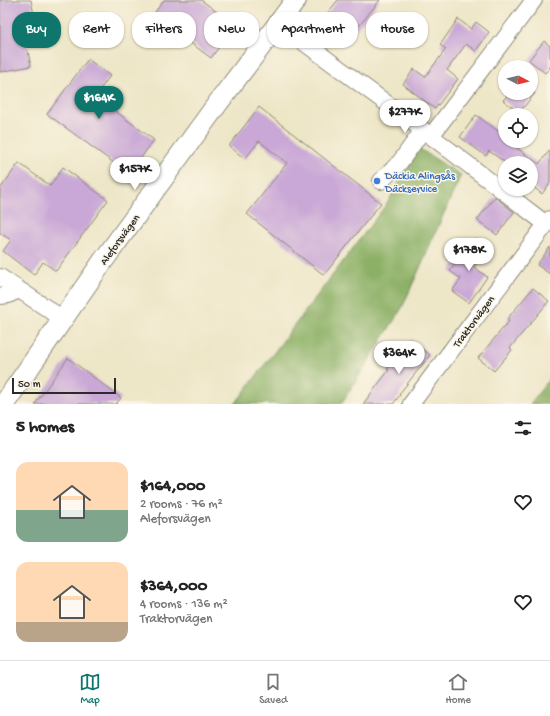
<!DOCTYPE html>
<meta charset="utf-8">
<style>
:root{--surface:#fff;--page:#f6f6f6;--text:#222;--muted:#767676;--line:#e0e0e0;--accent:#0f766e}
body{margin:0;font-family:"Gochi Hand",sans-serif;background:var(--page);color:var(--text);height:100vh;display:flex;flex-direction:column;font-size:15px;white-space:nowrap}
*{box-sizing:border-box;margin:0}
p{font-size:13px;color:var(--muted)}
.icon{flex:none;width:22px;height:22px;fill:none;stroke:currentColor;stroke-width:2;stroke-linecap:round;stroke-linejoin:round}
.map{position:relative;height:404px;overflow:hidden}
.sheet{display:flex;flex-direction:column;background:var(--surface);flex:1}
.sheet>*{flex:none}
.guide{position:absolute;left:12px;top:12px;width:526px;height:36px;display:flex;gap:8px}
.needle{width:26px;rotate:97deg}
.buttons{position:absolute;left:498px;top:60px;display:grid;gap:8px}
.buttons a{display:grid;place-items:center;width:40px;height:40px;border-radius:50%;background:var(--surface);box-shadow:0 1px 3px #0004;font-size:20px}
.scale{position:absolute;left:12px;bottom:10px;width:104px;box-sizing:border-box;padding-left:4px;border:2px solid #2b2b2b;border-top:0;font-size:11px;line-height:14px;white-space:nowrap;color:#2b2b2b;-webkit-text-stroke:3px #fcf5e5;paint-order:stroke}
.price{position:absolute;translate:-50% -34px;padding:0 9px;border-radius:14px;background:#fff;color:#222;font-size:13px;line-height:26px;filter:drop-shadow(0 1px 2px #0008)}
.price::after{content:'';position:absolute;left:50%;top:24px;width:12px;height:9px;margin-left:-6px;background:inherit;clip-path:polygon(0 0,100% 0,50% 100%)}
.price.on{background:var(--accent);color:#fff}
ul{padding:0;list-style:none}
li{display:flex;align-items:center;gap:12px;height:100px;padding:0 16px}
li span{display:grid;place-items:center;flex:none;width:112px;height:80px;border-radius:12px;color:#555}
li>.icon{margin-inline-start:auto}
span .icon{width:48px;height:48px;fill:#fffc;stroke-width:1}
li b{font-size:17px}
h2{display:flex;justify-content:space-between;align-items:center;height:48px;padding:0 16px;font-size:17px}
.pill{padding:0 14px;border-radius:16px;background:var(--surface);box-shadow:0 1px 3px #0004;font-size:14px;line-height:36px}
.pill.on{background:var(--accent);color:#fff}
.tabs{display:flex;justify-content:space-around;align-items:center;height:56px;border-top:1px solid var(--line);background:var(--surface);font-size:11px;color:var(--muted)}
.tabs a{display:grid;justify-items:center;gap:2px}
.tabs .on{color:var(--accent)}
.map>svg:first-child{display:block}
.forest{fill:#8cb066;stroke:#5c6e48}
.building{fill:#c9a7d6}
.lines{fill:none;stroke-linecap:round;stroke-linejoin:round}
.minor-casing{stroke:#8c8879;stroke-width:18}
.tertiary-casing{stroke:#8c8879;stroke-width:22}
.minor{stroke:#fff;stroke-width:16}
.tertiary{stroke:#fff;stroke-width:20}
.shop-dot{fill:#3f7fe0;stroke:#fcf5e5;stroke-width:1.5}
.labels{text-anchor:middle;stroke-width:3;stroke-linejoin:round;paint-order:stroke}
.shop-label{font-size:11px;fill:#366cbe;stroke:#fcf5e5;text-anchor:start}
.street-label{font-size:11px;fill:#2b2b2b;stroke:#fcf5e5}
</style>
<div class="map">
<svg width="550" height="404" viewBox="0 0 550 404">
<rect width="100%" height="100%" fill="#fcf5e5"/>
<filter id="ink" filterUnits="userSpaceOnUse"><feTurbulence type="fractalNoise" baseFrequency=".025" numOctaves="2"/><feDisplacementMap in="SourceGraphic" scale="8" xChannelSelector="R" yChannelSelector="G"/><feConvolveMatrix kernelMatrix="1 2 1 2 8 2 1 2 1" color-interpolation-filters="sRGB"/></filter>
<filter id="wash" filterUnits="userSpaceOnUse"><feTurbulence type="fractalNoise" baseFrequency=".012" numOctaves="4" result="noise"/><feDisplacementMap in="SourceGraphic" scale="16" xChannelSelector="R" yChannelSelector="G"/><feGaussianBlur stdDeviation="0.9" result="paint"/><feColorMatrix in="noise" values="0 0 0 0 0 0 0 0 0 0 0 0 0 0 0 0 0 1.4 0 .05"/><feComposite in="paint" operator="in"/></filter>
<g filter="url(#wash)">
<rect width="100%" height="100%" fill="#ede6c7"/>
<g class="forest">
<path d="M418 148 461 175 402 308 341 404H235L388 202Z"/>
<path d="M550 378V404H530Z"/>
</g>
<g id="blocks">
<g class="building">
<path d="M0 0H31L37 30 24 33 31 66 0 72Z"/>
<path d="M164 0H201L235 25 211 58 153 15Z"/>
<path d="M338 0H380L346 42 320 22Z"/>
<path d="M458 19 471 29 476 22 489 32 476 51 466 44 447 70 458 79 435 109 403 84 414 69 425 77 446 49 440 45Z"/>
<path d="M544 41 550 46V68L545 73 529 60Z"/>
<path d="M88 59 110 76 95 96 154 140 129 174 47 114Z"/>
<path d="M510 93H535L519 113 503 100Z"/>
<path d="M259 107 381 203 324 275 247 214 287 163 259 141 245 159 229 146Z"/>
<path d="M476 115 505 136V141H522L517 148 539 164 550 150V183L542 194 531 185V163H506L489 151 486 156 460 137Z"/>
<path d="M19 163 50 186 63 167 108 200 56 271 43 262 34 275 3 251 11 240 0 233V189Z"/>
<path d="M495 197 514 212 497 235 477 220Z"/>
<path d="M474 238 487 249 474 267 487 277 469 303 452 291 461 279 450 271Z"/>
<path d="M550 247V274L537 265Z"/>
<path d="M533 288 549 301 510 348 512 350 494 371 478 358 509 321 507 319Z"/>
<path d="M411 340 430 355 399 394 400 395 393 404H363L389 370 387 369Z"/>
<path d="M68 358 121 398 116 404H35Z"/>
</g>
</g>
</g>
<g filter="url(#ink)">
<use href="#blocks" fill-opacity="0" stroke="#8c8879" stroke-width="1"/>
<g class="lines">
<defs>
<g id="minor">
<path d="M279 24 431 136 546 224"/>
<path d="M431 136 534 0"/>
<path d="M381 181 400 162 423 130"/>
<path d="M0 277 63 319"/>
<path d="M0 296 8 295 19 290"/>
<path d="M411 404 550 219"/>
</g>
<path id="tertiary" d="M4 404 103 261 218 103 296 0"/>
</defs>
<use href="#minor" class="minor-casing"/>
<use href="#tertiary" class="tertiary-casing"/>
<use href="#minor" class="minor"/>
<use href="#tertiary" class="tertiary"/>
</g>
</g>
<circle class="shop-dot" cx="377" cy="181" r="4"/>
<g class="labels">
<g class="shop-label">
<text x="385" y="179">Däckia Alingsås<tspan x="385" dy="13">Däckservice</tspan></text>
</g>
<g class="street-label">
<text transform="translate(119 239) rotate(-54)" y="4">Aleforsvägen</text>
<text transform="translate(473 321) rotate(-53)" y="4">Traktorvägen</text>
</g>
</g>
</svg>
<div class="buttons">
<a><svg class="needle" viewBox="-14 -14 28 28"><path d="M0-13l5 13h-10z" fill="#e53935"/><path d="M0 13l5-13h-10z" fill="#767676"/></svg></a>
<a><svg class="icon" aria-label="locate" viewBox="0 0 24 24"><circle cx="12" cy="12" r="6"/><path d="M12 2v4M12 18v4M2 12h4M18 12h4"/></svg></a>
<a><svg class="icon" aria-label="layers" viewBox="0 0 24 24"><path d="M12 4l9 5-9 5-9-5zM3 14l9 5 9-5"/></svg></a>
</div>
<div class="scale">50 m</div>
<b class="price on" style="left:99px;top:120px">$164K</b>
<b class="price" style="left:405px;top:134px">$277K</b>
<b class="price" style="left:135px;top:191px">$157K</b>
<b class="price" style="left:469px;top:272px">$178K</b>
<b class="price" style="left:399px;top:375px">$364K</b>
<div class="guide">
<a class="pill on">Buy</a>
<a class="pill">Rent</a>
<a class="pill">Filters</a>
<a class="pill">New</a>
<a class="pill">Apartment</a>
<a class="pill">House</a>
</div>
</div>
<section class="sheet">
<h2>5 homes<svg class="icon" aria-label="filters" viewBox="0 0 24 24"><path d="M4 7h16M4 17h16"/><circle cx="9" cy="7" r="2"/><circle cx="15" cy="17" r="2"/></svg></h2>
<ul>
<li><span style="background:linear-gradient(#ffd9b3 60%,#7fa58c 0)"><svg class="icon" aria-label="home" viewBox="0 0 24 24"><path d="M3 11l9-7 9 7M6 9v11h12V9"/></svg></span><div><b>$164,000</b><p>2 rooms · 76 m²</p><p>Aleforsvägen</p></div><svg class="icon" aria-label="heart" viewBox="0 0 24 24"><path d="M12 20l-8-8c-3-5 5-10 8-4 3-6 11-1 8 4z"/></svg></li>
<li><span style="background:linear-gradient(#ffd9b3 75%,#b9a48a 0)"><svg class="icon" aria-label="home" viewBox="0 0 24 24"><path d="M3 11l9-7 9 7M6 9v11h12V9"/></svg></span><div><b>$364,000</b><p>4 rooms · 136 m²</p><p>Traktorvägen</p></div><svg class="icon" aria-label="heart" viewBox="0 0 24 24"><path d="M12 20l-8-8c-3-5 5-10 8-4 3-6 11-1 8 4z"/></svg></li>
</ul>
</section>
<nav class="tabs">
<a class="on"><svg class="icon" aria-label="map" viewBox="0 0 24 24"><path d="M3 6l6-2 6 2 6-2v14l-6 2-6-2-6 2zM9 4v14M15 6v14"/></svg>Map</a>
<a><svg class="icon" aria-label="saved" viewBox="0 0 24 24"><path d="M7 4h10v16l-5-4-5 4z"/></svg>Saved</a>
<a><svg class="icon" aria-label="home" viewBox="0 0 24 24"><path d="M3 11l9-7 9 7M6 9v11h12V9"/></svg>Home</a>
</nav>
